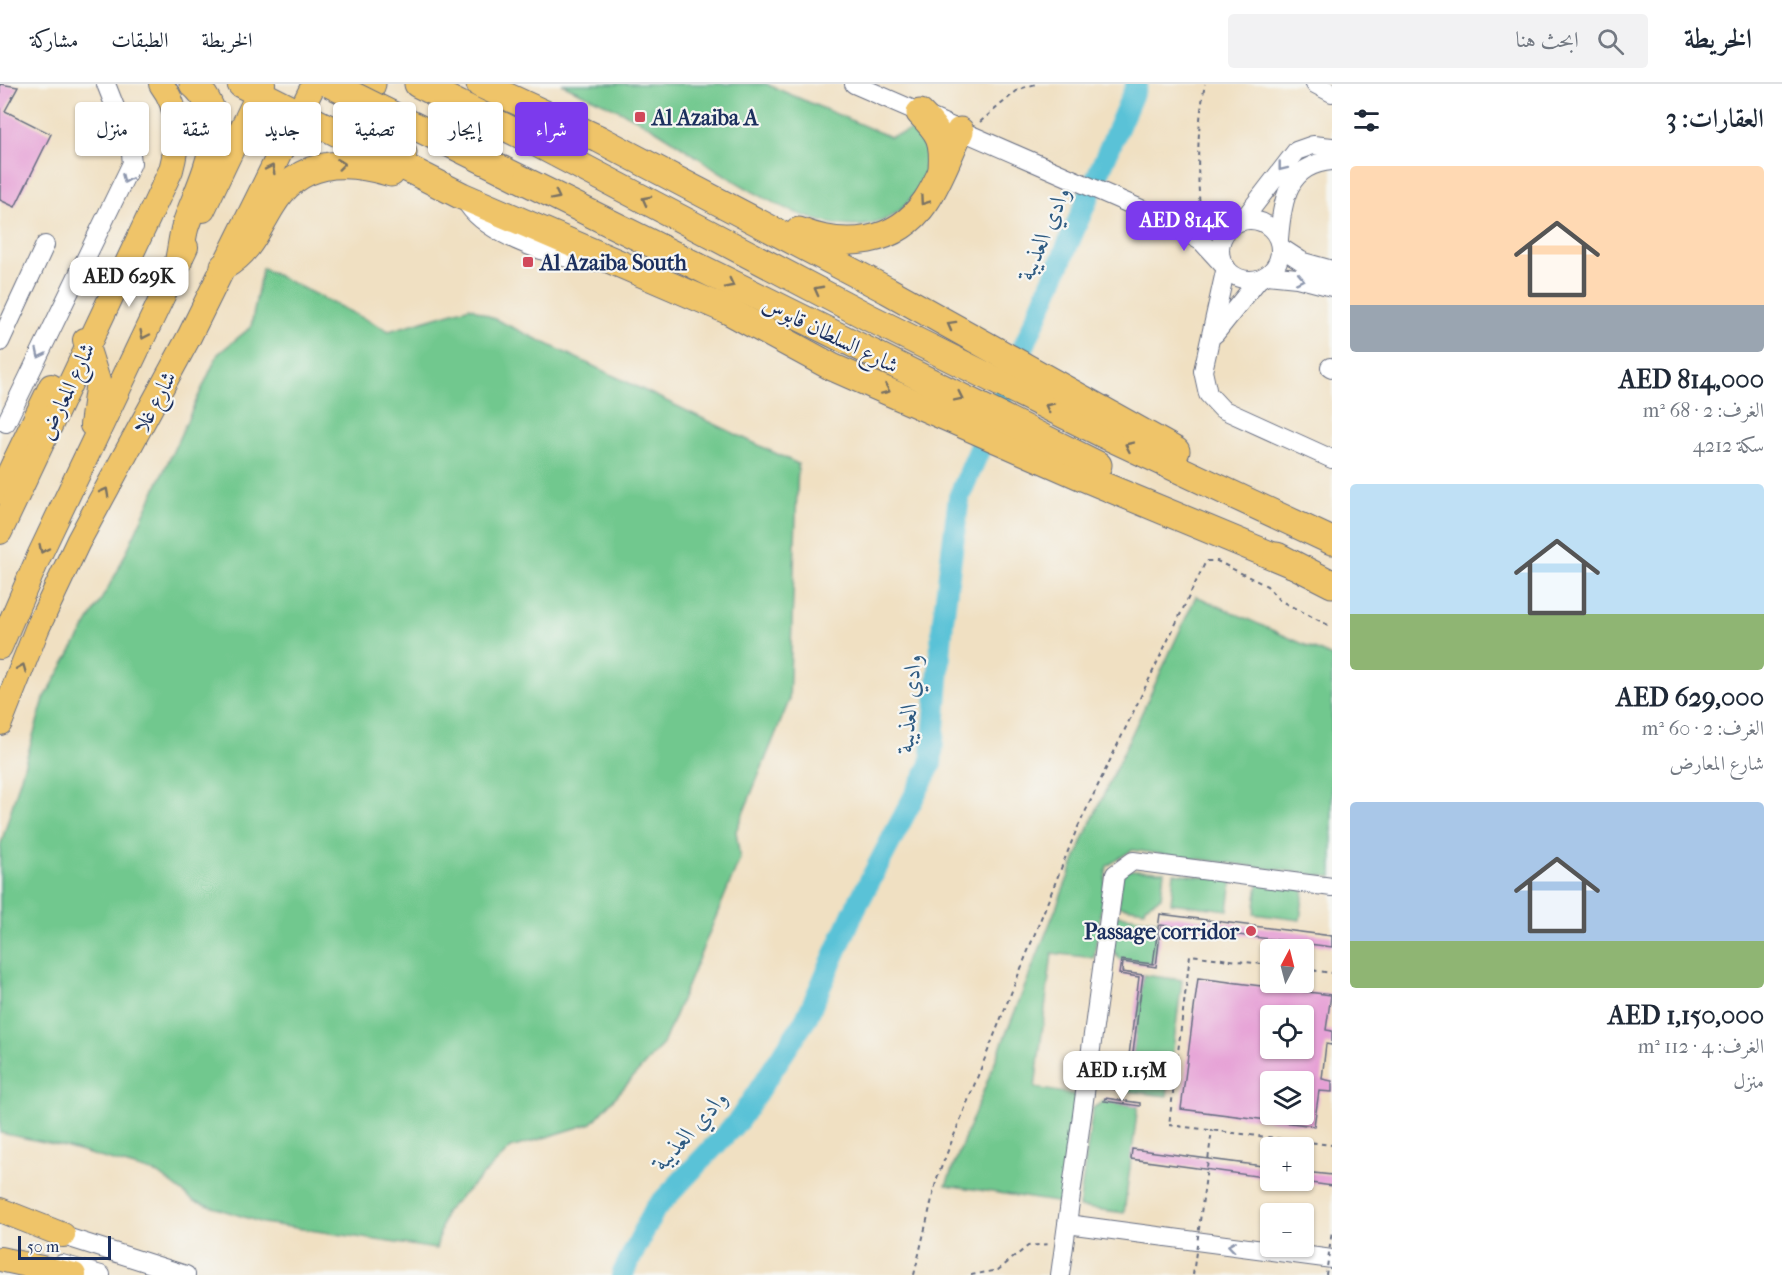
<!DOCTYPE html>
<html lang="ar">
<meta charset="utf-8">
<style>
:root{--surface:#fff;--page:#f2f2f3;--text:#1f2937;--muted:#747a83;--line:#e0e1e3;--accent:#7c3aed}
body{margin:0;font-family:"IM FELL French Canon",Amiri,serif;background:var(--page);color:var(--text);direction:rtl;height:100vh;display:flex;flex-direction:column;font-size:22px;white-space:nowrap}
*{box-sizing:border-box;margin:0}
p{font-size:20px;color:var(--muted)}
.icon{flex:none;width:33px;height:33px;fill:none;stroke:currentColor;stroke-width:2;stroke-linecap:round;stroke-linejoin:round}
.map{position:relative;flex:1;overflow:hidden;direction:ltr}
.side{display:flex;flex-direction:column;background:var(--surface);width:450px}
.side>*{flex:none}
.guide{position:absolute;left:18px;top:18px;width:570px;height:54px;direction:rtl;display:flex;gap:12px}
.needle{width:39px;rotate:7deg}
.tools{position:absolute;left:1260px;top:855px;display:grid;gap:12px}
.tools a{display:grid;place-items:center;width:54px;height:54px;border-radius:6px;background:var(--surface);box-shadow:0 2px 4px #0004;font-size:30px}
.scale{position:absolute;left:18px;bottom:15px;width:93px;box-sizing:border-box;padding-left:6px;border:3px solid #1b2f5e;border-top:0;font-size:16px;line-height:21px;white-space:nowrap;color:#1b2f5e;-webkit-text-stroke:4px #f6f6f2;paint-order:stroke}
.price{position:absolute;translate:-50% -51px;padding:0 14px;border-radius:12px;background:#fff;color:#222;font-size:20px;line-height:39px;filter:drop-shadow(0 2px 3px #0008)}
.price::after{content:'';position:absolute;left:50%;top:36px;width:18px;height:14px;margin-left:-9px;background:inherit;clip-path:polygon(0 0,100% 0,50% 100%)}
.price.on{background:var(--accent);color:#fff}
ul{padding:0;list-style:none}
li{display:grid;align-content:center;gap:12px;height:318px;padding:0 18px}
li span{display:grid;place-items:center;height:186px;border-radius:6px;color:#555}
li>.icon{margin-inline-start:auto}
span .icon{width:108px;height:108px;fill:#fffc;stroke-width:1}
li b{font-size:26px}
h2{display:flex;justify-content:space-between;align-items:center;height:72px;padding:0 18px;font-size:26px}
.chip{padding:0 21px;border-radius:6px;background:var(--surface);box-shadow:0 2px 4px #0004;font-size:21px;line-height:54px}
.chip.on{background:var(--accent);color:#fff}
header{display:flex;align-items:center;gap:36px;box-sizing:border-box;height:84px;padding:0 30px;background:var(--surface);border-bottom:2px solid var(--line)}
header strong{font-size:28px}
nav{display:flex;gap:33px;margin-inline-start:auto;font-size:21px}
.search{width:420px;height:54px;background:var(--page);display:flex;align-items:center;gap:15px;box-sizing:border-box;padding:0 21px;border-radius:6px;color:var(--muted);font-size:22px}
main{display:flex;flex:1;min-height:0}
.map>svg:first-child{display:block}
.green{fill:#71c88e;stroke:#467c76;stroke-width:1.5}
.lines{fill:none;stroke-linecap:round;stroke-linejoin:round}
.river{stroke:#5ac2d7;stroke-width:22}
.building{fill:#e6a1d6;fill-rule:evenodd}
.minor-casing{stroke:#666d81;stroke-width:20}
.major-casing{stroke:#666d81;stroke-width:26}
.highway-casing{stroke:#666d81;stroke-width:29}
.path{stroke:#666d81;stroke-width:2;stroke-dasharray:4.5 4.5;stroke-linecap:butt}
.minor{stroke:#fff;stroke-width:18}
.major{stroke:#efc469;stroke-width:24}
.highway{stroke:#efc469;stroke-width:27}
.highway-bridge-casing{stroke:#666d81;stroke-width:29;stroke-linecap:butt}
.path-bridge{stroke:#666d81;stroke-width:2;stroke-dasharray:4.5 4.5;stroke-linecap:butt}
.highway-bridge{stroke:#efc469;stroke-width:27}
.oneway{stroke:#7a7263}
.oneway2{stroke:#8d97ae}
.poi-dot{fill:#d1495b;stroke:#f6f6f2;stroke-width:2}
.labels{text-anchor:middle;stroke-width:4.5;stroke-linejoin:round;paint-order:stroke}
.poi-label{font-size:22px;font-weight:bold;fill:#1b2f5e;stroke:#f6f6f2;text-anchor:start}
.street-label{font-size:22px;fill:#1b2f5e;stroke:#f6f6f2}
.water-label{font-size:24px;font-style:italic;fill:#2e5b82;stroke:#f6f6f2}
</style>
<header>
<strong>الخريطة</strong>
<div class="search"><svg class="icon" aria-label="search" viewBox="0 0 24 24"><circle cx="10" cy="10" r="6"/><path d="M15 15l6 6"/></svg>ابحث هنا</div>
<nav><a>الخريطة</a><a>الطبقات</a><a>مشاركة</a></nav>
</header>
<main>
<section class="side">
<h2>العقارات: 3<svg class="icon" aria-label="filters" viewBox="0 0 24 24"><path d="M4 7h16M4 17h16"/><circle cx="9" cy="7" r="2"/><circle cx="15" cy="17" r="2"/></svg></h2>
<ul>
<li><span style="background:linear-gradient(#ffd9b3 75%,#9aa5b1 0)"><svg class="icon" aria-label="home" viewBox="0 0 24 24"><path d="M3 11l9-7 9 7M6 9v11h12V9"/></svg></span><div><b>AED 814,000</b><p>الغرف: 2 · 68 m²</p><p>سكة 4212</p></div></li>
<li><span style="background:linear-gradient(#bfe0f5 70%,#8fb573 0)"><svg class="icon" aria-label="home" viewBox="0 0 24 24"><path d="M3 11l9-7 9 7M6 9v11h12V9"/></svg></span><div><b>AED 629,000</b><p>الغرف: 2 · 60 m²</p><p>شارع المعارض</p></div></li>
<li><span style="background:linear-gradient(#a9c7e8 75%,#8fb573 0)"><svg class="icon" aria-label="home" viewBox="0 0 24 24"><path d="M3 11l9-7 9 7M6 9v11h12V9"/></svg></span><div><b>AED 1,150,000</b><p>الغرف: 4 · 112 m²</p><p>منزل</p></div></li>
</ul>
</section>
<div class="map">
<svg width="1332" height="1191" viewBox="0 0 1332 1191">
<rect width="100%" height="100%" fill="#f6f6f2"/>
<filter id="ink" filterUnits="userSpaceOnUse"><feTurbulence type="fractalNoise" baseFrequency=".0167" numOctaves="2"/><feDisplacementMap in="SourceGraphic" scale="12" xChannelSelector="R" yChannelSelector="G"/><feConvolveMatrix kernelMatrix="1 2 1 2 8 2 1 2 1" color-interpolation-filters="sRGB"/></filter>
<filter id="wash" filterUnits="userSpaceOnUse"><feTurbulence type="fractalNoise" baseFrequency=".008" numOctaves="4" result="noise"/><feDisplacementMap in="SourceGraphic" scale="24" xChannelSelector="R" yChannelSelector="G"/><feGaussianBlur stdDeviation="1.35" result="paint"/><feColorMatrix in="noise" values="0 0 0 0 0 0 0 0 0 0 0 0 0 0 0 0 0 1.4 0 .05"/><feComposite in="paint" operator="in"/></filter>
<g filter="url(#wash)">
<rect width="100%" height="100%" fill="#f0e0c2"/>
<g class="green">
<path d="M562 0H766L890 53 919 44 935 65C932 75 930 85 925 95 922 103 914 110 909 117 848 191 714 81 656 46 627 28 593 15 562 0Z"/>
<path d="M262 184 389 247 470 223 798 380 789 617 736 747 740 775 663 960 592 1039 511 1064 445 1128 436 1165 263 1139 194 1117 159 1090 54 1060 0 1049V763L44 615 117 488 218 270 251 243Z"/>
<path d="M1196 512 1332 573V793L1132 766 1107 782 1094 874 1052 869 1035 1004 1078 1011 1062 1119 946 1101 1085 751Z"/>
<path d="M1128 786 1164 787 1161 813 1145 822 1144 826 1118 822 1122 791Z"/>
<path d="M1174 789 1232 796 1228 826 1171 819Z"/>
<path d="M1258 800 1304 806 1300 836 1254 830Z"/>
<path d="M1117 831 1159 837 1153 880 1121 876 1113 866Z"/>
<path d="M1143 891 1182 896 1167 1012 1128 1007Z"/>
<path d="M1104 1017 1138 1022 1124 1129 1079 1123 1093 1024Z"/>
</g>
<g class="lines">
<path class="river" d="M622 1191 655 1125 739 1036 806 935 854 827 931 680 943 536 959 413 1137 0"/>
</g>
<g id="blocks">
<g class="building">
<path d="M0 0 18 3 5 27 51 50 15 123 0 116Z"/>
<path d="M1160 830 1332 852V863L1161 841 1156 883 1123 878 1122 888 1143 891 1128 1007 1106 1004V1001L1125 1003 1139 893 1119 890 1121 876 1153 880Z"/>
<path d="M1198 894 1331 911 1326 946 1332 947V961L1326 960 1322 995 1332 997V1008L1319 1007 1314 1042 1181 1025ZM1270 932H1304V964H1270ZM1270 998H1304V1030H1270Z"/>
<path d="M1105 1014 1140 1019V1022L1104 1017Z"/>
<path d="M1132 1065 1270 1083V1094L1131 1075Z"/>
<path d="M1304 1088 1332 1091V1102L1304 1098Z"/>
</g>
</g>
</g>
<g filter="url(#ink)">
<use href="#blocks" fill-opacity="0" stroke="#666d81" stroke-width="1.5"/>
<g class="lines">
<defs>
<g id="minor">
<path d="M854 0 1164 135 1202 158 1223 181"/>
<path d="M1315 0 1332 9"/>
<path d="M468 121C489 152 564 179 601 178"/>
<circle cx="1250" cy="166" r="30"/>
<path d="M1175 137 1230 143"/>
<path d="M1242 137 1296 67 1313 61 1332 63"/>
<path d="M1279 155C1282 117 1287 80 1332 77"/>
<path d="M1280 163 1303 178 1332 186"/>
<path d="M1226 183 1203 287 1208 310 1222 325 1332 375"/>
<path d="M1267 191 1297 194 1332 203"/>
<path d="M1215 250 1259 195"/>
<path d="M0 258 45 161"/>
<path d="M1330 283 1332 284"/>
<path d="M6 339 132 79 130 61 106 0"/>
<path d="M1067 1140 1115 790 1133 777 1332 803"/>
<path d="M51 1148 186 1191"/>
<path d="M62 1180 101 1191"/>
<path d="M1060 1191 1067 1140 1332 1175"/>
</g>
<g id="major">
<path d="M203 126 263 0"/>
<path d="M85 256 98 297 92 341"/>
<path d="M0 408 51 302"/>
<path d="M0 448 171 86C179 56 181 26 161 0"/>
<path d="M0 563 39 472 186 163"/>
<path d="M0 639 37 545 78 458 189 253 314 0"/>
<path d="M0 1126 63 1151"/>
<path d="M0 1175 74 1191"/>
</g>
<g id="highway">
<path d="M241 0 462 112 727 226 832 283 1080 392 1292 480"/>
<path d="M372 0C357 31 378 53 403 69"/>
<path d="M418 0 525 53 870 234 1101 349 1332 457"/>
<path d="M480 0 599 55 887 206 1176 367"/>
<path d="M920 29C940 49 944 56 942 85"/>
<path d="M503 86 1098 381"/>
<path d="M799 147C844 165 896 161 926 117 940 96 949 70 960 47"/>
<path d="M178 179C181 167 182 154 185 143 199 99 238 38 193 0"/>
<path d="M224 182C250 167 257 145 272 121 300 75 345 75 391 89"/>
<path d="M1277 472 1332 500"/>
</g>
</defs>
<use href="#minor" class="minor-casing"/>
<use href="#major" class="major-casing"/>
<use href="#highway" class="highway-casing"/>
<g class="path">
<path d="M980 38 1019 5 1036 0"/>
<path d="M1200 126C1197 83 1197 42 1205 0"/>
<path d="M1270 881 1190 871 1169 1041 1332 1061"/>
<path d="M1304 885 1332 889"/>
<path d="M1200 1137 1212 1046"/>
<path d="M1331 1154 1332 1145"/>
<path d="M914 1191 937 1094 1076 747 1206 477H1217L1267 502 1279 516 1332 543"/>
<path d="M971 1191 998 1186 1028 1162 1049 1160"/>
</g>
<use href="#minor" class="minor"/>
<use href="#major" class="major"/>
<use href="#highway" class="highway"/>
<defs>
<path id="highway-bridge" d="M330 0 503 86"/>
</defs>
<use href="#highway-bridge" class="highway-bridge-casing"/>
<g class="path-bridge">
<path d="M1193 1191 1200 1137"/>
<path d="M1326 1191 1331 1154"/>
</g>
<use href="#highway-bridge" class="highway-bridge"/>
</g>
<defs><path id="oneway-chevron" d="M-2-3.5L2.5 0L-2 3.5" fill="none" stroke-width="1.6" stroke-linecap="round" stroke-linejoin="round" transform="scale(1.5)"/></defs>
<g class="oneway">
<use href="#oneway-chevron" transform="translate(341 80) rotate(-7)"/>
<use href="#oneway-chevron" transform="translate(271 85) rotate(-64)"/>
<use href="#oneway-chevron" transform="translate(556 112) rotate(27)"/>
<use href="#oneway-chevron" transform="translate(646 116) rotate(-152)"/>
<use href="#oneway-chevron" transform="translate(924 117) rotate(125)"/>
<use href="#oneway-chevron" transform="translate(730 200) rotate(27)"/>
<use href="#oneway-chevron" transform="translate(818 206) rotate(-152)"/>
<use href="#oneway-chevron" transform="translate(951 241) rotate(-151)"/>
<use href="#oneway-chevron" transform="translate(144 251) rotate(115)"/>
<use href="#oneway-chevron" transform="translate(886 306) rotate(24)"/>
<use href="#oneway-chevron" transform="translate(959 313) rotate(26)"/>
<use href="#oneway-chevron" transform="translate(1049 323) rotate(-153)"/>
<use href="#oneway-chevron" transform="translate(1129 362) rotate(-155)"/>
<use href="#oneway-chevron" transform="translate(105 408) rotate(-62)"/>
<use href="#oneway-chevron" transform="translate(43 465) rotate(115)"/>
<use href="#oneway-chevron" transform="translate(22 584) rotate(-68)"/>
</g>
<g class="oneway2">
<use href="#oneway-chevron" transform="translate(1282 83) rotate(128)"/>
<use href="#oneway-chevron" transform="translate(126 95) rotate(113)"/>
<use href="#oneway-chevron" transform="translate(1300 195) rotate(11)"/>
<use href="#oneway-chevron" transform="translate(40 270) rotate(116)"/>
<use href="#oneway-chevron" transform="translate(1232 1162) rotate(-172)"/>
</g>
</g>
<g class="poi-dot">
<rect x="634" y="27" width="12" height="12" rx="3"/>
<rect x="522" y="172" width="12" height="12" rx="3"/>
<circle cx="1251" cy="847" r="6"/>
</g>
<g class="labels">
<g class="poi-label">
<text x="652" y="41">Al Azaiba A</text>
<text x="540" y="186">Al Azaiba South</text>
<text x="1239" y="855" text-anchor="end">Passage corridor</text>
</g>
<g class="street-label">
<text transform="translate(831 250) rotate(26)" y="8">شارع السلطان قابوس</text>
<text transform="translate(66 307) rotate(-65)" y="8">شارع المعارض</text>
<text transform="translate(154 318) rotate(-62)" y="8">شارع غلا</text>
</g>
<g class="water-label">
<text transform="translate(1044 149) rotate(-67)" y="8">وادي العذيبة</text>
<text transform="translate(909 619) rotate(-85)" y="8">وادي العذيبة</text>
<text transform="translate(690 1046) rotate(-48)" y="8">وادي العذيبة</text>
</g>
</g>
</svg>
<div class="tools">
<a><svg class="needle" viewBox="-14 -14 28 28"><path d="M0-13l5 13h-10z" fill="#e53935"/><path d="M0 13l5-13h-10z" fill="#747a83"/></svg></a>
<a><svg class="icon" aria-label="locate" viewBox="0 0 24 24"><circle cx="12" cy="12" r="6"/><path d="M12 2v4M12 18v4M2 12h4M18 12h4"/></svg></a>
<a><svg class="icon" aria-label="layers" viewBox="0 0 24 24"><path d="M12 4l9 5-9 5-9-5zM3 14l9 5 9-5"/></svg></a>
<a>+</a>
<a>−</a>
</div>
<div class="scale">50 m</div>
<b class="price on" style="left:1184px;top:168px">AED 814K</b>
<b class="price" style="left:129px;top:224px">AED 629K</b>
<b class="price" style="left:1122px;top:1018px">AED 1.15M</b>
<div class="guide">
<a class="chip on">شراء</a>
<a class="chip">إيجار</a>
<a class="chip">تصفية</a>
<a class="chip">جديد</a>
<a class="chip">شقة</a>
<a class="chip">منزل</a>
</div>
</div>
</main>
